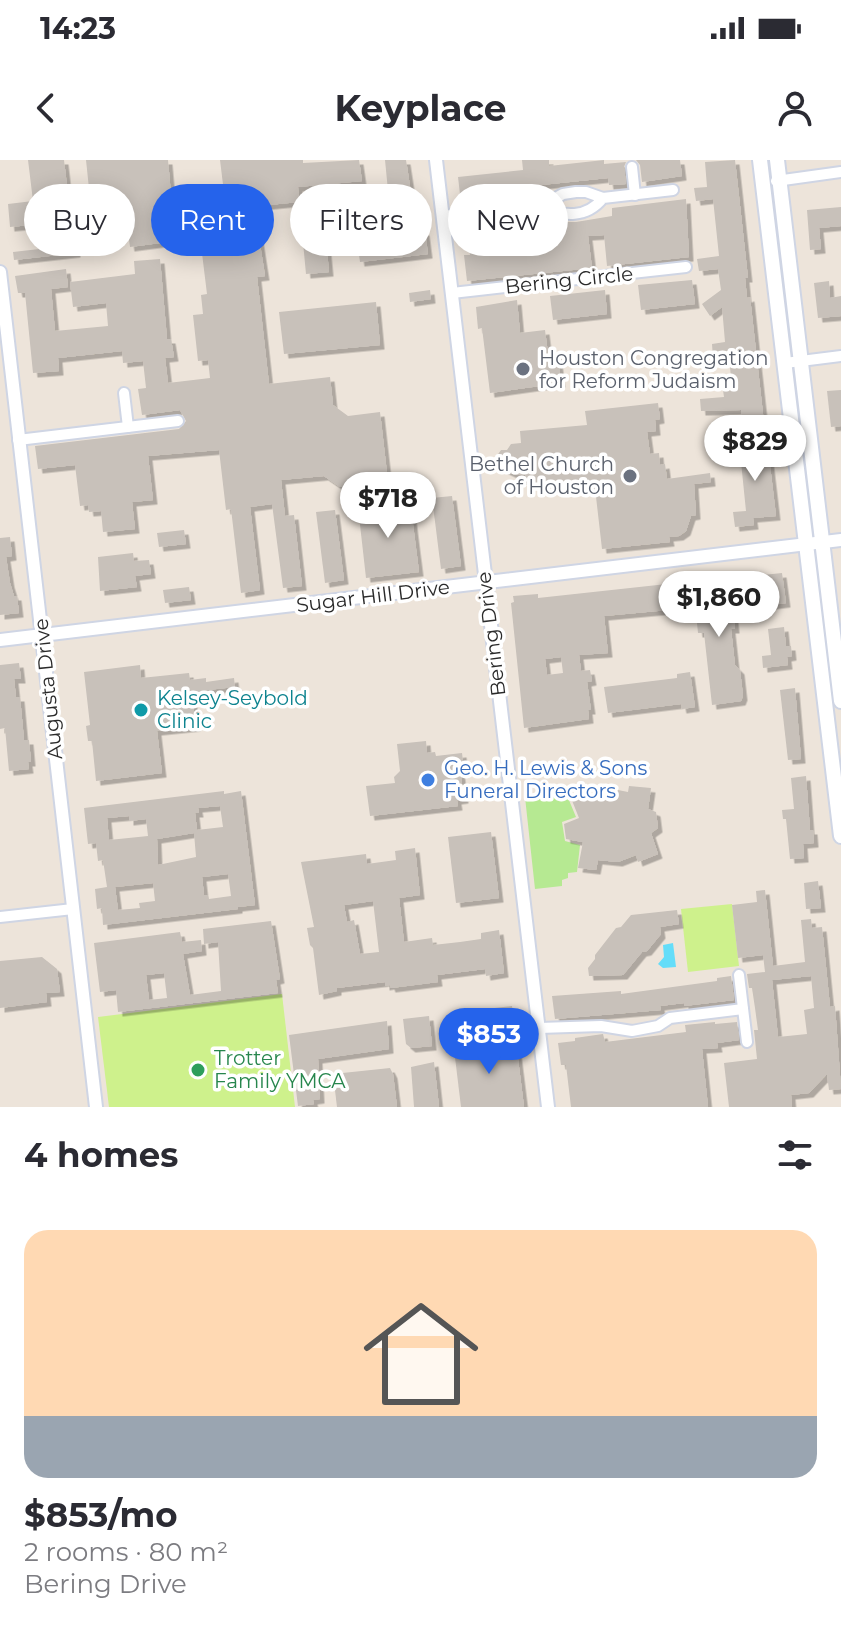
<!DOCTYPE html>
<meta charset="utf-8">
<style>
:root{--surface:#fff;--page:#f2f2f3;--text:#2b2b33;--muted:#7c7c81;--accent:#2563eb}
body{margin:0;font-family:Montserrat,sans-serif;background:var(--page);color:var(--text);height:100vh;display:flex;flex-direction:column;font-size:30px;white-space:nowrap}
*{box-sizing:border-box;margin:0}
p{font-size:26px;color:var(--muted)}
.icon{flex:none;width:44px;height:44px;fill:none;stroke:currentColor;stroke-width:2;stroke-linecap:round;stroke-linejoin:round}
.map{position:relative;height:947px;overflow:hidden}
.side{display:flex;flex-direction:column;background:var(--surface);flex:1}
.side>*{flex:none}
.guide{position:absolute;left:24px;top:24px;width:794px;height:72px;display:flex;gap:16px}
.price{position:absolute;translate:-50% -68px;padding:0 18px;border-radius:28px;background:#fff;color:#222;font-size:26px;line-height:52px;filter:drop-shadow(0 2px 4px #0008)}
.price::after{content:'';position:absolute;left:50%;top:48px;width:24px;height:18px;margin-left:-12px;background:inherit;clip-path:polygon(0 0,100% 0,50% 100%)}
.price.active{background:var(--accent);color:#fff}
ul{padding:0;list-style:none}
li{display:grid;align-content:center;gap:16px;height:424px;padding:0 24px}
li span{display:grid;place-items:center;height:248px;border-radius:24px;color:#555}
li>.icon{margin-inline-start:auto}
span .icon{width:144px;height:144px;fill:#fffc;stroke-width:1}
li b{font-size:34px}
h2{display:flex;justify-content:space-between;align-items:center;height:96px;padding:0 24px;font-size:34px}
.tag{padding:0 28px;border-radius:36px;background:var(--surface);box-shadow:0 4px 20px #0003;font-size:28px;line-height:72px}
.tag.active{background:var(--accent);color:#fff}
.status{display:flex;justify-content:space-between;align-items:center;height:56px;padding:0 40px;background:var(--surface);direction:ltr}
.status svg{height:22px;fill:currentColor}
header{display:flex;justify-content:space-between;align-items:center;height:104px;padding:0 24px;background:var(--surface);font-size:36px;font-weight:700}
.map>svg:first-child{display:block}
.green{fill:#b6e992}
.pitch{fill:#cef18c}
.water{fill:#64ddf9}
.building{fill:#c8c1ba;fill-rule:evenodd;filter:url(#shadow)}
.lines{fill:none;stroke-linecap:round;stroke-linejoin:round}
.minor-casing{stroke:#cfd5e4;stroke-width:14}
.tertiary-casing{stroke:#cfd5e4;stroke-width:16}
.secondary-casing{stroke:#cfd5e4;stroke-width:18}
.minor{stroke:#fff;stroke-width:10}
.tertiary{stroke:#fff;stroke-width:12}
.secondary{stroke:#fff;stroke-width:14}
.worship-dot{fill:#6b7280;stroke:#fff;stroke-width:3}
.culture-dot{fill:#0f9aa8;stroke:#fff;stroke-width:3}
.shop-dot{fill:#3f7fe0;stroke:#fff;stroke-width:3}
.leisure-dot{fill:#2e9e5b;stroke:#fff;stroke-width:3}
.labels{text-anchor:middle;stroke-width:7;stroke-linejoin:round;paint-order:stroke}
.street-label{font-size:20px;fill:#2a2a2a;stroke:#fff}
.worship-label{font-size:20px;fill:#5b616d;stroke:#fff;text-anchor:start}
.culture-label{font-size:20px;fill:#0d838f;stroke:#fff;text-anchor:start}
.shop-label{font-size:20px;fill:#366cbe;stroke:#fff;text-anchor:start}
.leisure-label{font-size:20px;fill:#27864d;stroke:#fff;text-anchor:start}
</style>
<div class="status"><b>14:23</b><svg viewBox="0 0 49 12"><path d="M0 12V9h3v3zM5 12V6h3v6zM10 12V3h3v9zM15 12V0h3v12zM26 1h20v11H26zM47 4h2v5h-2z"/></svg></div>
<header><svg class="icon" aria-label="back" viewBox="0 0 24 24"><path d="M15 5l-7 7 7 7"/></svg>Keyplace<svg class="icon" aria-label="person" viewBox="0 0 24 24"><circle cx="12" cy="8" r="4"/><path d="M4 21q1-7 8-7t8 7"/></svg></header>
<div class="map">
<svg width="841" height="947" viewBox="0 0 841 947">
<defs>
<filter id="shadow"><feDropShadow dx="4.5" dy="4.5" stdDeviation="0" flood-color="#0004"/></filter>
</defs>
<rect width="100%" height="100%" fill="#ede4da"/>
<path class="green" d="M566 633 576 657 562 662 565 681 580 685 577 712 568 713V718L562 720V726L535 729 525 637Z"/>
<g class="pitch">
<path d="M732 744 739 806 688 812 681 749Z"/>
<path d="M282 834 295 947H109L98 857Z"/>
</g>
<path class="water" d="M673 783 676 807 663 808 658 804 664 797 663 785Z"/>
<g class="building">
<path d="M28 0H64L71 61 10 67 8 44 33 41Z"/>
<path d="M86 0H168L175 81 130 87 128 72 94 76Z"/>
<path d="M220 0H303V3L359 0 362 21 298 27 299 42 226 49Z"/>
<path d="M385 0H406L413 46 385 50 383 42 389 41Z"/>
<path d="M522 0H549V6L604 0V4L626 2 624 7 626 24 609 25 608 18 541 25 542 33 461 43 458 17 523 10Z"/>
<path d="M636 0H680L682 16 642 22 640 5Z"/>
<path d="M735 0 748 118H745L747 138 750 137 764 263 742 264 741 250 701 251 700 239 724 237 723 230 732 229 729 196 713 198 712 184 725 182 722 147 710 156 702 144 721 130 718 109 699 111 697 99 719 96 713 39 696 41 694 28 707 27 705 2Z"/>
<path d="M686 39 689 97 607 106 604 75 588 76 592 108 467 121 464 95H470L466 64 546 56V62H576L612 56V48Z"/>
<path d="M841 47V66L819 68 821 89 810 90 807 50Z"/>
<path d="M324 60 329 112 306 114 301 61Z"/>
<path d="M258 71 265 116 257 117 269 224 330 217 333 245 348 256 380 252 388 322 340 327 324 316 281 320 285 356 294 355 302 426 283 428 272 344 250 347 260 430 241 433 231 349 226 350 219 290 148 296 153 340 132 342 135 369 103 372 101 351 89 352 88 345 80 346 75 305 38 309 35 286 179 269 186 261 180 250 142 255 138 229 146 228 143 201 123 203 122 191 58 198 59 211 33 213 25 133H18L15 116 66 109 68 127 51 129 55 171 108 166 106 143 73 147 70 122 135 114 134 101 160 99 167 179H171L174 197 165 198 168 223 210 218 208 200 198 201 193 155 203 154 201 135 207 134 200 77Z"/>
<path d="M425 71 428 94 360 102 357 80Z"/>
<path d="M75 85 76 93 14 100 13 92Z"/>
<path d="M692 120 695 144 641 150 638 125Z"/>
<path d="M829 121 830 138 841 136V156L818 158 814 123Z"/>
<path d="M430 130 431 139 410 142 409 133Z"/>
<path d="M605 130 607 154 553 160 550 136Z"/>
<path d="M517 140 520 173 545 170 548 194 557 193 561 223 490 233 482 168 478 169 476 147Z"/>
<path d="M376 142 380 185 284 194 279 152Z"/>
<path d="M841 230V266L831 267 827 231Z"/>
<path d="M658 243 660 259 655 260 656 271 647 272 650 294 659 293 660 305 665 304 667 319 710 313 711 322 694 324 696 355 691 356 686 371 679 376 669 377 670 382 602 389 595 328 567 331 566 321 526 325 525 314 515 315 496 306V297L501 290H507L511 284 521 283 520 271 587 265 585 251Z"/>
<path d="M767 280 776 356 753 358 754 365 735 367 733 352 746 351 740 292 734 293 733 283Z"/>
<path d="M452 336 461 406 441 409 432 338Z"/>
<path d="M410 341 419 412 366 418 358 347Z"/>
<path d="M335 350 344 420 325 423 316 352Z"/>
<path d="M184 370 186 384 159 387 157 373Z"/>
<path d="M10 377 12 396 6 397 10 423 14 436H17L19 453 0 455V378Z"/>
<path d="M133 393 134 401 149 400 151 414 135 416 137 427 100 431 98 397Z"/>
<path d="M782 413 786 443 753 447 750 424 764 423 763 415Z"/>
<path d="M730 418 735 469H731L735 505 740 510 743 536 741 541 712 545 704 473H698L693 422Z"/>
<path d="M676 423 679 449 604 456 608 493 579 495 581 511 590 510 592 521 587 522 591 550H588L589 559 524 568 511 443 514 442 513 436 538 434V438ZM561 497 563 513 547 515 545 499Z"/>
<path d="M189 427 191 440 165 443 163 430Z"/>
<path d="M784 467 786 486H791L792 496 787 497 788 505 763 508 762 496 771 495 768 469Z"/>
<path d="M19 503 21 519H14L16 537H20L24 580H29L31 602H28L29 609 9 611 5 568 0 569V505Z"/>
<path d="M140 505 141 518 189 513 190 520 206 518V522L234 518 235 527 207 530 208 534 192 536 196 567 157 571 162 613 96 621 92 581H88L86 566 90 565 84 512Z"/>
<path d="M690 512 695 547 682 549 681 544 608 553 604 527 677 518V514Z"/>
<path d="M795 528 801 599 788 600 780 530Z"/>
<path d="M426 581 427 593 435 592 436 596 462 593 463 601 459 602 464 639 457 640 458 646 370 656 366 626 395 623 394 617 400 611 397 584Z"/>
<path d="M806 616 810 670H813L814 683 803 684 804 698 790 699 786 659H783L782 650 794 649 791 618Z"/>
<path d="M629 626 651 628 648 649 656 652 658 668 651 673 658 694 638 702 636 695 618 702 598 700 596 710 578 708 583 682 566 679 564 664 579 658 571 638 586 632 589 636 608 628 628 632Z"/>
<path d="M224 631V634L241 631 255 745 238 747V749L103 765 102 748 97 749 95 729 107 727 103 700 98 701 96 683 88 684 84 648ZM220 646 223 667 197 670 195 653H199L198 648ZM129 656V661L146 659 148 676 109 680 107 658ZM194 673 196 697 158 705 157 679ZM228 714 231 736 209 739 208 735H204L202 717ZM153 723 155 741 139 743 140 748 118 750 115 727Z"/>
<path d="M491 672 499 738 456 743 448 677Z"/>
<path d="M415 688 420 735 399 738 404 782 432 778 433 785 460 782 481 779V773L499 770 504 813 486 816 485 809 437 815 438 822 391 828 390 825 385 826V822L337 828V831L319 835 313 788 310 785 307 768 314 767 301 702 366 694 367 704 396 700 395 691ZM373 741 379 792 360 794 354 760 347 762 344 745Z"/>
<path d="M818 721 821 748 806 749 804 723Z"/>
<path d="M765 730 773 806 805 802 801 760 811 759 812 768 822 767 830 847 835 846 841 929 829 930 827 914 809 933 791 935 792 947H729L724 903 757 899 754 870H758L755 848 752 828H749L747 814 765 812 763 795 738 798 732 745 757 742 756 731ZM811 816 814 848 804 850 807 874 778 877 772 820Z"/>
<path d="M677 750 679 764 660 767 661 774 647 791 642 792 623 815 589 816 588 808 595 799V795L616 768 621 767 631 755Z"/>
<path d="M271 761 280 819 276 820 278 833 118 852 116 830 100 832 94 783 180 772 182 782 201 780 202 791 183 794 190 835 221 831 218 782 204 784 203 769ZM164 813 167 838 149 840 146 815Z"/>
<path d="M42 797 57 809 60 832 46 833 47 842 0 848V801Z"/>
<path d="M731 816 734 840 684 846V843L660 846 661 850 555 859 552 836 621 831V834L717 821V818Z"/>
<path d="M512 846 515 866 453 874 450 853Z"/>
<path d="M429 856 432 886 411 888 406 884 403 859Z"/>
<path d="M387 861 389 889 318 899 320 939 313 940 314 944 298 946 289 875Z"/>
<path d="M715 862V864L737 862 739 880 717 883 718 888 702 889 708 947H571L566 905H561L558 883 575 881V878L603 874 605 882 686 872 685 865Z"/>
<path d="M516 883 524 947H461L454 889Z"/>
<path d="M434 902 439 947H414L411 907Z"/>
<path d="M390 908 393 914 397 947H337L333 914Z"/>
</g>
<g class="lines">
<defs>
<g id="minor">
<path d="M632 7 635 35"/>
<path d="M776 21 841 12"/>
<path d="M603 38C587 58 563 58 543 45L563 34 576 32H586L603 38 673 30"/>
<path d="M443 56 543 45"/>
<path d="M452 133 686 107"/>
<path d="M785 203 841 196"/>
<path d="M124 233 128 267"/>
<path d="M18 280 178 261"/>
<path d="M0 757 73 749"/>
<path d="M739 815 747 882"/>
<path d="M539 868 601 866 632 871 658 866 670 858 743 849"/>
</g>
<g id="tertiary">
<path d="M436 0 548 947"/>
<path d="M0 112 96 947"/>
<path d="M0 480 841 380"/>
</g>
<g id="secondary">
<path d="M760 0 841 676"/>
<path d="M777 0 841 541"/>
</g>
</defs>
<use href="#minor" class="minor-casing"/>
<use href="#tertiary" class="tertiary-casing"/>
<use href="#secondary" class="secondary-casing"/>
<use href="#minor" class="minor"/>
<use href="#tertiary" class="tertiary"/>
<use href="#secondary" class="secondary"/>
</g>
<g class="worship-dot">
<circle cx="523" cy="209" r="8"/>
<circle cx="630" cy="316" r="8"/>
</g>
<circle class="culture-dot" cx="141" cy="550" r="8"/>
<circle class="shop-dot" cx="428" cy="620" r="8"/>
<circle class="leisure-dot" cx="198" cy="910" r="8"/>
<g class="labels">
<g class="street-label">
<text transform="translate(569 120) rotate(-6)" y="7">Bering Circle</text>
<text transform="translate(373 436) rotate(-7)" y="7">Sugar Hill Drive</text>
<text transform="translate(491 474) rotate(-97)" y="7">Bering Drive</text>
<text transform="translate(48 529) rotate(-96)" y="7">Augusta Drive</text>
</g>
<g class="worship-label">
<text x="539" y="205">Houston Congregation<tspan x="539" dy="23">for Reform Judaism</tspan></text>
<text x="614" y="311" text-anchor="end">Bethel Church<tspan x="614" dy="23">of Houston</tspan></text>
</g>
<g class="culture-label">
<text x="157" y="545">Kelsey-Seybold<tspan x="157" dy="23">Clinic</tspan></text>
</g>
<g class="shop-label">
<text x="444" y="615">Geo. H. Lewis &amp; Sons<tspan x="444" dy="23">Funeral Directors</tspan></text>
</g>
<g class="leisure-label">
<text x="214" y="905">Trotter<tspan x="214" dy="23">Family YMCA</tspan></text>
</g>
</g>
</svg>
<b class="price" style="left:755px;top:323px">$829</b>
<b class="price" style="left:388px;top:380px">$718</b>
<b class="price" style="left:719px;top:479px">$1,860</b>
<b class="price active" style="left:489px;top:916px">$853</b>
<div class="guide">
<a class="tag">Buy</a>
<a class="tag active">Rent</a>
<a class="tag">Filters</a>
<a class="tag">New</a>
</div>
</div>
<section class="side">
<h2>4 homes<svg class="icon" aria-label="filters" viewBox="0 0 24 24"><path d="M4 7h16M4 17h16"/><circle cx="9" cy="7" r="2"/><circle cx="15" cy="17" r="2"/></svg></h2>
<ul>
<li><span style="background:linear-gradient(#ffd9b3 75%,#9aa5b1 0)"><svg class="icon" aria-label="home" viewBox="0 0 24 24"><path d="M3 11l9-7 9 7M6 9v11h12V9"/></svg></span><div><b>$853/mo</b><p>2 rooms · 80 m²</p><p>Bering Drive</p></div></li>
</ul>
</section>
